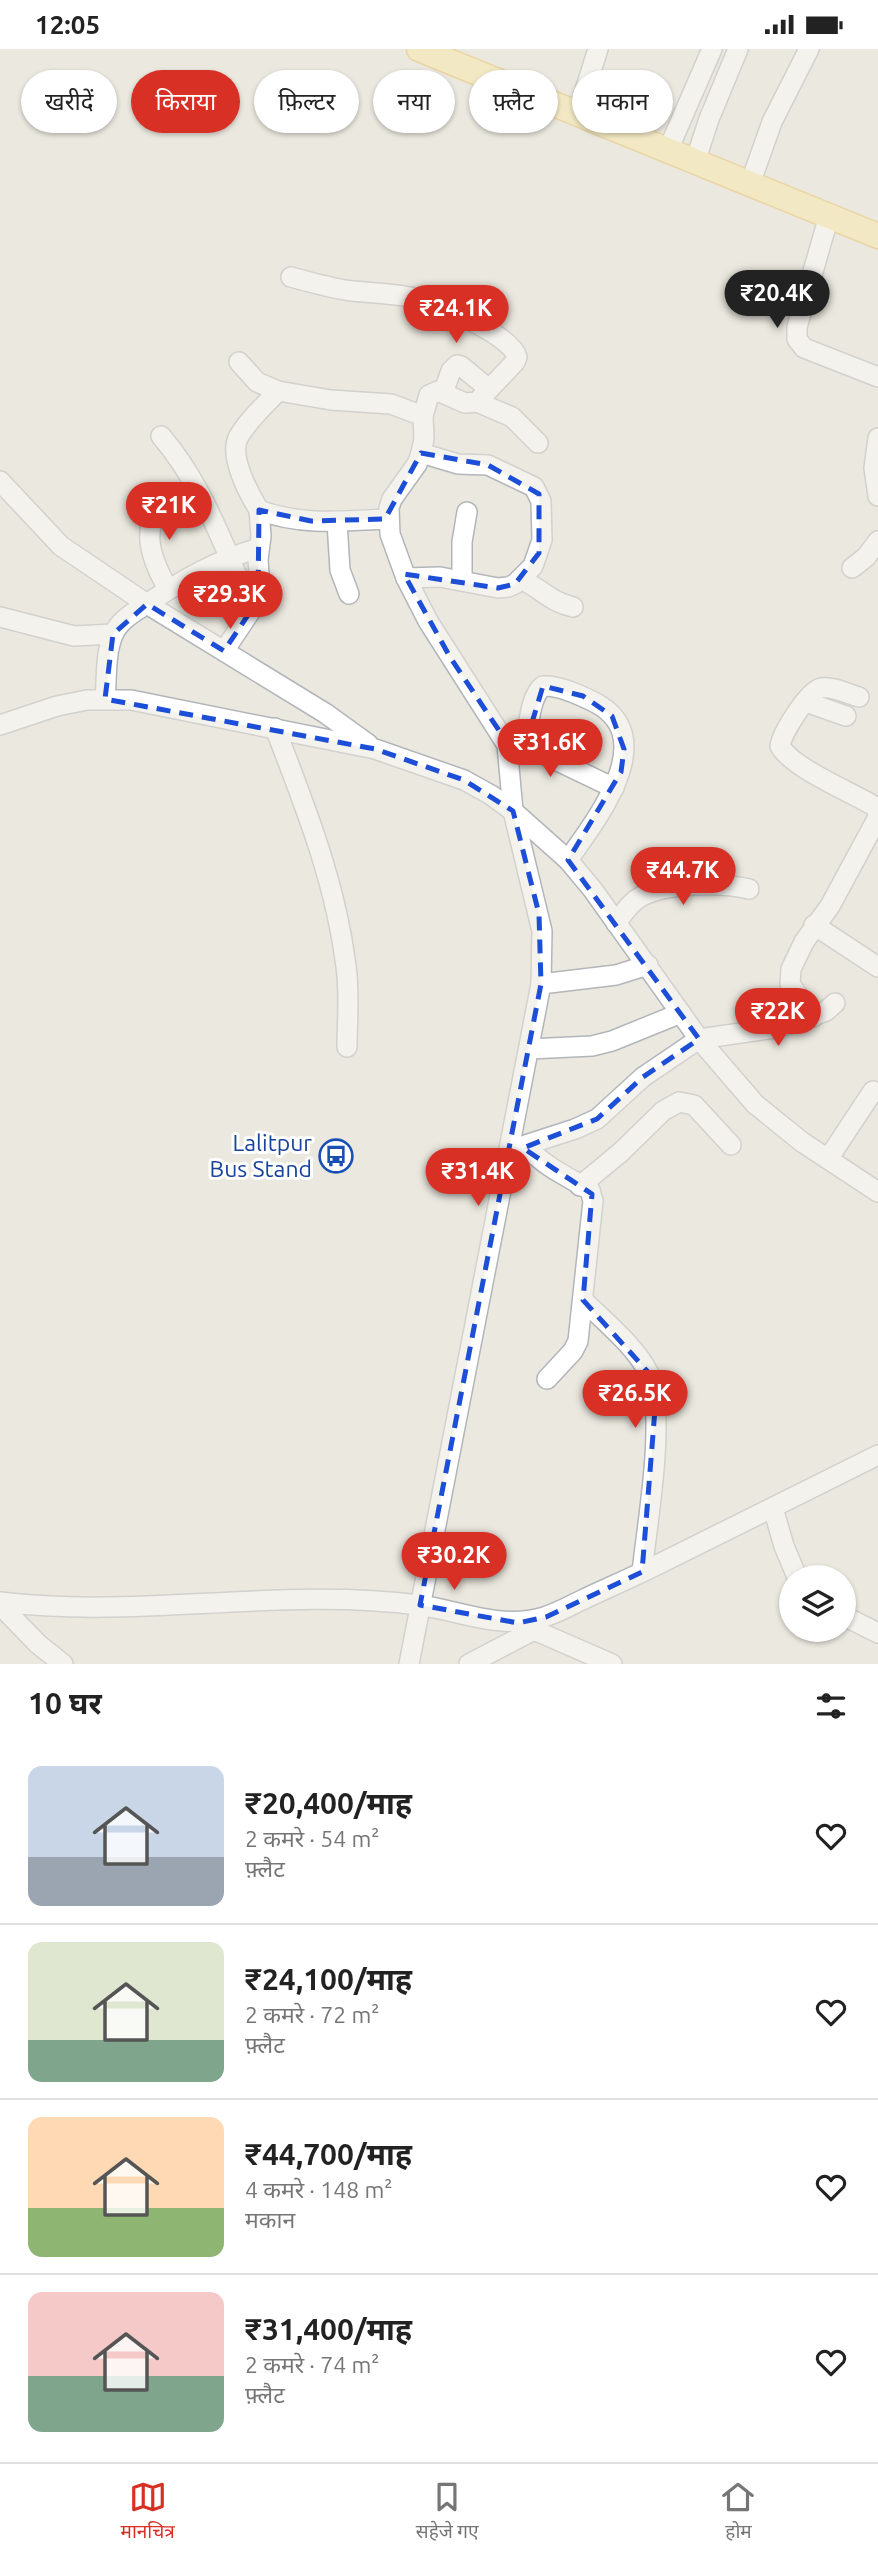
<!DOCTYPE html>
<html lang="hi">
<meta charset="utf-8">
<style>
:root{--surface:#fff;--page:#f2f2f2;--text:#222;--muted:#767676;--line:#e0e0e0;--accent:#d93025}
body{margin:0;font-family:Ubuntu,"Noto Sans Devanagari",sans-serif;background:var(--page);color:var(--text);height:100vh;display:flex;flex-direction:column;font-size:26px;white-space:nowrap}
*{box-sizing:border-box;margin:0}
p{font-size:23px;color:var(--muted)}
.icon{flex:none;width:38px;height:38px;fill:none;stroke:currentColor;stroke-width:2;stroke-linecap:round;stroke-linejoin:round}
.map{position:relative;height:1615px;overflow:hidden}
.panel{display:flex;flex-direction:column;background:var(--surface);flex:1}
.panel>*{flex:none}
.top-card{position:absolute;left:21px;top:21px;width:836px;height:63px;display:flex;gap:14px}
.tools{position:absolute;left:779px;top:1516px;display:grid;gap:14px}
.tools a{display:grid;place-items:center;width:77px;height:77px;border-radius:50%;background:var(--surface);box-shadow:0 2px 5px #0004;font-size:35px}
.price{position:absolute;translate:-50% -60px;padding:0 16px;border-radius:24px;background:var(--accent);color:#fff;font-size:23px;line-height:46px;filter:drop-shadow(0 2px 4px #0008)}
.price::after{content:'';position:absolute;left:50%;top:42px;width:21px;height:16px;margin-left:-10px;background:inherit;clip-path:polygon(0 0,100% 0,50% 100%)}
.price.active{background:#222;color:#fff}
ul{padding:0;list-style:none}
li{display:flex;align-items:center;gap:21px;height:175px;padding:0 28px}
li+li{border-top:2px solid var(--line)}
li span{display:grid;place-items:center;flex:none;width:196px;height:140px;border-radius:14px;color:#555}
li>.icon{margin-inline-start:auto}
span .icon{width:84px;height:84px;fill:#fffc;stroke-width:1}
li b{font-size:30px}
h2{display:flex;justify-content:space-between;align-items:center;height:84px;padding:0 28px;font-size:30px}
.tag{padding:0 24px;border-radius:32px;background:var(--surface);box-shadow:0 2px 5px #0004;font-size:24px;line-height:63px}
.tag.active{background:var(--accent);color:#fff}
.status{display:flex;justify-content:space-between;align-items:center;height:49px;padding:0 35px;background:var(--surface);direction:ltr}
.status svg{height:19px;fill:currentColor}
.menu{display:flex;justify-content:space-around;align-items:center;height:98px;border-top:2px solid var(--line);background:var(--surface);font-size:19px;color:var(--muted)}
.menu a{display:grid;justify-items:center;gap:4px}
.menu .active{color:var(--accent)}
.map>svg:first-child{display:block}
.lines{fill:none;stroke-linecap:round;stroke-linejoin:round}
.minor-casing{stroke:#b2b6ba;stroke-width:22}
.major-casing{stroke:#e9bc5a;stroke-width:27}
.minor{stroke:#fff;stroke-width:19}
.major{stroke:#faeaa4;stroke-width:24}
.marked{fill:none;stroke:#1d4ed8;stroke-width:5;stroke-dasharray:14 9;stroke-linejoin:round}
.labels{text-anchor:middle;stroke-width:6;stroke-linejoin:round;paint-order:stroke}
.transit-label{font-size:23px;fill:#164399;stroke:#fff;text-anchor:end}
</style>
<div class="status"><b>12:05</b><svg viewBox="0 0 49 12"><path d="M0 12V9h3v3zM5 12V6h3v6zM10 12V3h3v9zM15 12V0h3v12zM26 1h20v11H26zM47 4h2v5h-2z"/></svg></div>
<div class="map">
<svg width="878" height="1615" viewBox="0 0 878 1615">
<rect width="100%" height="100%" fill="#ebe8df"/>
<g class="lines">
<defs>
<g id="minor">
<path d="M578 64 598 0"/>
<path d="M668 101 712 0"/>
<path d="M695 113 709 70 738 0"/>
<path d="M750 135 772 73 809 0"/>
<path d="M829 167 797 278V290L804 299 878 328"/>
<path d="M291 228C309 233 327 238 345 241 366 244 388 244 410 248 433 253 511 285 517 308L515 313 477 353 465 354 438 342 429 346 423 367 424 390 421 404 417 415 392 450 389 459 390 485 406 529 428 572 507 696 513 762 542 882 541 935 409 1615"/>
<path d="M239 313 257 333 278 342 331 351 391 355 423 367"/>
<path d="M278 342C265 356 247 372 238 389 229 408 249 445 259 461 301 477 344 472 388 470"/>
<path d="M443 344 451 322 457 316 461 317 489 340"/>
<path d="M477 353 512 368 538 394"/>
<path d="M161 387C191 422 210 463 228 505 236 524 242 542 253 559"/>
<path d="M878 389 874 419 878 447"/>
<path d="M0 432 61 497 147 555 325 664 368 695"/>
<path d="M337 473 340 521 349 545"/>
<path d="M852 519 866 508 878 492"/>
<path d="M406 529 440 528 498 539 508 538 515 535 533 517 542 491 541 452 534 438 488 416 458 415 421 404"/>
<path d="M520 530C543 540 548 552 573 558"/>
<path d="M462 532V493L467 463"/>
<path d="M168 540C148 505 139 475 170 444"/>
<path d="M0 568 74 587 113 585"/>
<path d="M224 602 258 551 260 540 258 511 261 487 259 461"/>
<path d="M859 648C848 645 833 637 821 639 808 642 782 684 780 697 792 719 851 743 874 757L878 763"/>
<path d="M105 650C107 629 105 605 113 586 120 570 135 563 148 554 184 530 217 511 259 499"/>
<path d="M806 653 846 667"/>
<path d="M0 676 57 657 87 651H131L375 700 464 731 491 746 513 762 568 811 593 841 699 990 755 1055 802 1093 878 1143"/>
<path d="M275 679C305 757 336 834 346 918 350 944 347 972 347 998"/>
<path d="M516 692 614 739"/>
<path d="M525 697C529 680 529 648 543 637 559 636 580 646 594 653 663 688 595 772 568 811"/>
<path d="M616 874C624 864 630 853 642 847 667 834 721 833 749 840"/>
<path d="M814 876 878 918"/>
<path d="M541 935 616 926 648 916"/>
<path d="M813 968 790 935 791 920 804 893 830 857 878 768"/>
<path d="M529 1000 592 997 612 992 681 964"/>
<path d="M526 1097C545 1118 566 1127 590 1141L593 1152 578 1292 573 1302 547 1330"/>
<path d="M510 1101 575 1080 597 1070 643 1028 699 990 775 979 801 972 826 962 835 954"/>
<path d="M828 1110 873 1042"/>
<path d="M580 1137 621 1103 663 1062 679 1053 694 1056 731 1096"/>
<path d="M583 1251C603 1271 636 1298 648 1323 667 1365 647 1475 642 1523"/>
<path d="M773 1459 784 1497 797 1528"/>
<path d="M0 1553C139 1570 279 1538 419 1556 461 1562 501 1581 544 1568 557 1564 570 1557 582 1551 607 1539 631 1529 655 1517 729 1480 804 1443 878 1406"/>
<path d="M0 1556 38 1595 63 1615"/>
<path d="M844 1567 878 1584"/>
<path d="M518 1574 612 1615"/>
<path d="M469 1615 534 1581"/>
</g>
<path id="major" d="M419 0 878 187"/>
</defs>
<use href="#minor" class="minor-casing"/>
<use href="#major" class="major-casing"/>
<use href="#minor" class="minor"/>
<use href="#major" class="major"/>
</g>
<path d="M0 0H878V1615H0ZM421 404 488 416 539 445V504L515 535 498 539 404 525 450 608 502 686 525 697 543 637 583 647 612 667 624 700 621 723 568 811 699 990 643 1028 597 1070 523 1099 592 1145 583 1251 648 1323 655 1360 642 1523 546 1568 518 1574 420 1556 541 935 539 865 513 762 464 731 375 700 105 650 113 585 147 555 224 602 258 551 259 461 311 472 385 470Z" fill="#ebe8df" fill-opacity=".55" fill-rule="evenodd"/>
<path class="marked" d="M421 404 488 416 539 445V504L515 535 498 539 404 525 450 608 502 686 525 697 543 637 583 647 612 667 624 700 621 723 568 811 699 990 643 1028 597 1070 523 1099 592 1145 583 1251 648 1323 655 1360 642 1523 546 1568 518 1574 420 1556 541 935 539 865 513 762 464 731 375 700 105 650 113 585 147 555 224 602 258 551 259 461 311 472 385 470Z"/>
<defs>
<symbol id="bus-ring" viewBox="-11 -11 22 22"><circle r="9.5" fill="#fff" stroke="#1a4fb4" stroke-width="1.5"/><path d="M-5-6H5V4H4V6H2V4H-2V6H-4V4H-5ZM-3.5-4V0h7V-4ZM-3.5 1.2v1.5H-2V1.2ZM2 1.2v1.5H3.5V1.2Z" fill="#1a4fb4"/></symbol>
</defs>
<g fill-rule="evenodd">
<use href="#bus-ring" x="317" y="1088" width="38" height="38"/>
</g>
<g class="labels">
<g class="transit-label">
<text x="312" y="1102">Lalitpur<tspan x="312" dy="26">Bus Stand</tspan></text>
</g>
</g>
</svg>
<div class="tools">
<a><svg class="icon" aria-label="layers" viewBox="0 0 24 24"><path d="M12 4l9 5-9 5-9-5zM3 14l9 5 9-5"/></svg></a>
</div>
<b class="price active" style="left:777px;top:281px">₹20.4K</b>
<b class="price" style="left:456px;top:296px">₹24.1K</b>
<b class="price" style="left:169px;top:493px">₹21K</b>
<b class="price" style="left:230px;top:582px">₹29.3K</b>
<b class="price" style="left:550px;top:730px">₹31.6K</b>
<b class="price" style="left:683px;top:858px">₹44.7K</b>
<b class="price" style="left:778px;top:999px">₹22K</b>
<b class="price" style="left:478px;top:1159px">₹31.4K</b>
<b class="price" style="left:635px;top:1381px">₹26.5K</b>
<b class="price" style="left:454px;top:1543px">₹30.2K</b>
<div class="top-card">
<a class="tag">खरीदें</a>
<a class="tag active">किराया</a>
<a class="tag">फ़िल्टर</a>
<a class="tag">नया</a>
<a class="tag">फ़्लैट</a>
<a class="tag">मकान</a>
</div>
</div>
<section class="panel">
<h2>10 घर<svg class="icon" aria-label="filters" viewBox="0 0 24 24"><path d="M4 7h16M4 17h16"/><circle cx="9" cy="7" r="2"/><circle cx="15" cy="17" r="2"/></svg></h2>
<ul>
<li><span style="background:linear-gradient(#c9d6e8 65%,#9aa5b1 0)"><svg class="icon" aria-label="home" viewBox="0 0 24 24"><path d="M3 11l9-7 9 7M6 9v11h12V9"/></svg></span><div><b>₹20,400/माह</b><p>2 कमरे · 54 m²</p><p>फ़्लैट</p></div><svg class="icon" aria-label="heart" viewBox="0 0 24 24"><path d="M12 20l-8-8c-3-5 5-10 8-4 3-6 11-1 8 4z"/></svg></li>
<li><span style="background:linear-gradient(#dfe7d0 70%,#7fa58c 0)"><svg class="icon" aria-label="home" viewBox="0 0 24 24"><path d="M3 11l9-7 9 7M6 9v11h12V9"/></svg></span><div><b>₹24,100/माह</b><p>2 कमरे · 72 m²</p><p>फ़्लैट</p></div><svg class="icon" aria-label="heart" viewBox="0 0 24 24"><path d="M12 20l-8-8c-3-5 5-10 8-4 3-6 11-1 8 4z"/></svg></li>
<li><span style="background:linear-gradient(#ffd9b3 65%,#8fb573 0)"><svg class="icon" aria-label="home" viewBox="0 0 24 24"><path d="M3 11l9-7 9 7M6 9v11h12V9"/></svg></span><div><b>₹44,700/माह</b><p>4 कमरे · 148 m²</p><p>मकान</p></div><svg class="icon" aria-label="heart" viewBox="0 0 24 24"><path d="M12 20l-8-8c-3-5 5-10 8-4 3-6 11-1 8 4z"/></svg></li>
<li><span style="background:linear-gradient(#f6c9c9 60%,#7fa58c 0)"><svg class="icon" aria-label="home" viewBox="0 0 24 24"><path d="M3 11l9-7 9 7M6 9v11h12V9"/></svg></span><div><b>₹31,400/माह</b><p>2 कमरे · 74 m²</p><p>फ़्लैट</p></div><svg class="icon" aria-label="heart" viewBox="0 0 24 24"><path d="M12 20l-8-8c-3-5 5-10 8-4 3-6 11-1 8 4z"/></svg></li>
</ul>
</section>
<nav class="menu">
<a class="active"><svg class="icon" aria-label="map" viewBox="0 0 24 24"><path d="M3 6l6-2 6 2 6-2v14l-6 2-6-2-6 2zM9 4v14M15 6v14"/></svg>मानचित्र</a>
<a><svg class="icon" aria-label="saved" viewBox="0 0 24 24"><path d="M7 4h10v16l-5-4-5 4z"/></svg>सहेजे गए</a>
<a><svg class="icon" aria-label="home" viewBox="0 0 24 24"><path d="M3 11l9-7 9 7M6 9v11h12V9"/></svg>होम</a>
</nav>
